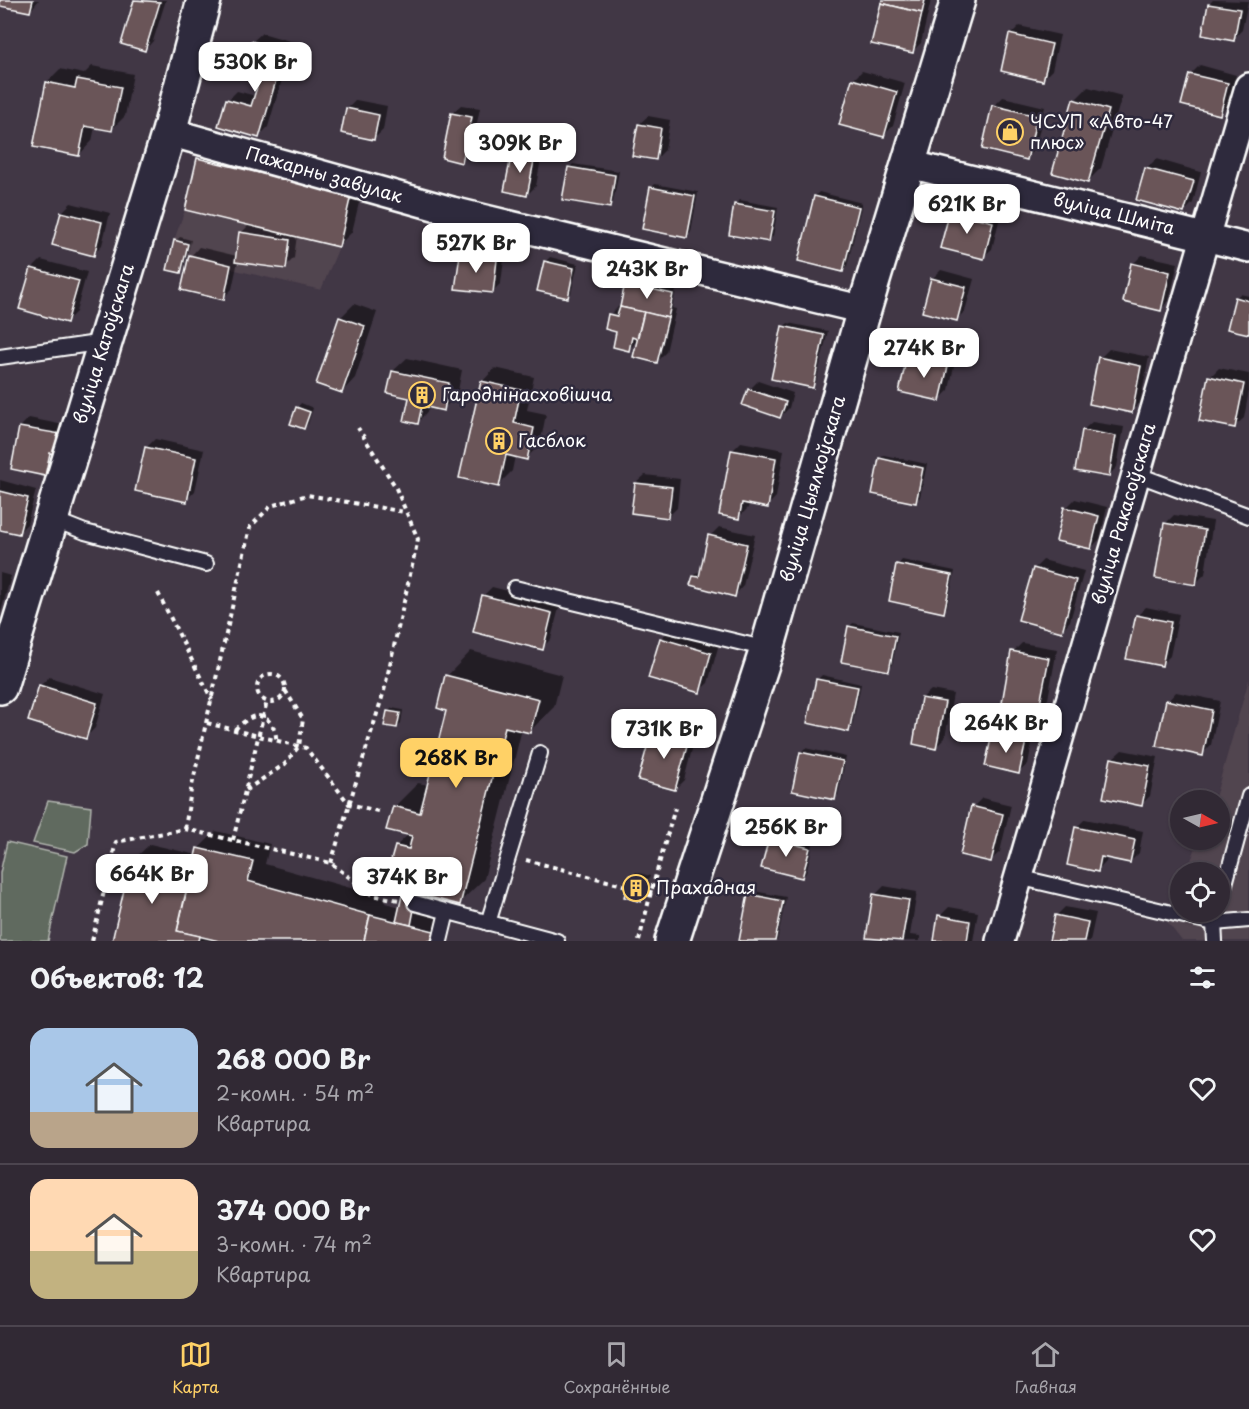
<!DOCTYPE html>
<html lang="ru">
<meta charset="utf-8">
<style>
:root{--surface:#312934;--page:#39313c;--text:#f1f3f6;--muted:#a8a6ac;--line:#4c454f;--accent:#ffd166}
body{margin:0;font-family:"Playpen Sans",sans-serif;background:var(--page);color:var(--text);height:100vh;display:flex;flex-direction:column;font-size:22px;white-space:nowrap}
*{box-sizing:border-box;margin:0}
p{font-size:20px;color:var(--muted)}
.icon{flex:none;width:33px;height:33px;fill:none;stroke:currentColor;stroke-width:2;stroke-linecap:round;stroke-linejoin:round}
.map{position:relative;height:941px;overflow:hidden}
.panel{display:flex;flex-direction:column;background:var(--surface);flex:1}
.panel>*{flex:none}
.needle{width:39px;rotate:98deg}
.tools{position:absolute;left:1170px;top:790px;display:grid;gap:12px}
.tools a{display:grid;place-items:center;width:60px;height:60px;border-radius:50%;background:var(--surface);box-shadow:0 2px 4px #0004,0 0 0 2px var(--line);font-size:30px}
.price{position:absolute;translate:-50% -51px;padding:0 14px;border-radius:12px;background:#fff;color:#222;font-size:20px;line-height:39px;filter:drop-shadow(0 2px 3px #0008)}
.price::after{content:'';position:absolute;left:50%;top:36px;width:18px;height:14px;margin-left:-9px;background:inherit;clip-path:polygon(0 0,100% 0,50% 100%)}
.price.active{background:var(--accent);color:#111}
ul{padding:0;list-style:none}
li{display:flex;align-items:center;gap:18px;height:150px;padding:0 30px}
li+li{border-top:2px solid var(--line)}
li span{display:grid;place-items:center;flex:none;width:168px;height:120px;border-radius:18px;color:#555}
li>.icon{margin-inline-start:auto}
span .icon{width:72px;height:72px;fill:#fffc;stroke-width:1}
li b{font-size:26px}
h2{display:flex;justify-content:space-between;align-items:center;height:72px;padding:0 30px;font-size:26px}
.dock{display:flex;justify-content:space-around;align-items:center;height:84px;border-top:2px solid var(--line);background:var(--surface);font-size:16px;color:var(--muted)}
.dock a{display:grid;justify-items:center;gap:3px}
.dock .active{color:var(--accent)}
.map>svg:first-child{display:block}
.built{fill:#51444f}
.green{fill:#606a5e;stroke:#b0b4ae;stroke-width:1.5}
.shadow{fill:#0007}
.building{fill:#6a5559;stroke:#fff;stroke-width:1.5}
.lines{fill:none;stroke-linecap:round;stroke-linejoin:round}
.lane-casing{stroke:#fff;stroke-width:18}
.street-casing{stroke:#fff;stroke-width:32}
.secondary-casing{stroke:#fff;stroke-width:38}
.path{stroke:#fff;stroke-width:4;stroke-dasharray:4.5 4.5;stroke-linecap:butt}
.lane{stroke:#2f2a3d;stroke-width:14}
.street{stroke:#2f2a3d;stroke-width:27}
.secondary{stroke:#2f2a3d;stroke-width:33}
.labels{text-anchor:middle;stroke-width:5;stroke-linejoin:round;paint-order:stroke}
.poi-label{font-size:18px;fill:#fff;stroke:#2f2a3d;text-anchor:start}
.street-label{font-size:18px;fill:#fff;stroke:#2f2a3d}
</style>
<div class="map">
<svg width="1249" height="941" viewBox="0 0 1249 941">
<rect width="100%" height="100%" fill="#413745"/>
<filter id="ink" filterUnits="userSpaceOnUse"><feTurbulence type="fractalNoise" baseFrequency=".0167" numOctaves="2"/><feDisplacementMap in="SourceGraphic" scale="12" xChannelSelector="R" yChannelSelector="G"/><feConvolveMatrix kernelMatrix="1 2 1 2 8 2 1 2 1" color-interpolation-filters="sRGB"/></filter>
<g filter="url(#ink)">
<g class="built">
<path d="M197 158 351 195 339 247 321 290 231 269V265L185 255 188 244 174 240 185 210Z"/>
<path d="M1249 679V941H1182L1168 923 1180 887V912H1220V873H1186L1199 840H1220V801H1214Z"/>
</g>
<g class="green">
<path d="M48 801 91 807 88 844 75 852 33 843Z"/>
<path d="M7 842 67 856 48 941H0V873Z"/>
</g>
<g class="shadow">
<path d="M0 0H39L30 11 0 5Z"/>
<path d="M136 0H166L153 41 145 50 123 43Z"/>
<path d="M883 0H931L921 43 912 52Z"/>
<path d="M1213 0 1248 1 1242 30 1233 39 1209 4Z"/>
<path d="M1019 26 1060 35 1052 70 1043 79 1010 35Z"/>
<path d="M262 33 293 42 268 127 259 136 228 100 237 91 256 96 265 67 247 62 253 41Z"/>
<path d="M1200 65 1236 75 1229 104 1220 113 1183 104 1191 74Z"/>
<path d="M92 66 133 74 125 116 111 130 95 127 92 141 79 155 47 82 60 69 84 74Z"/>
<path d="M862 71 905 83 893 126 884 135 853 80Z"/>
<path d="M1088 87 1122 96 1101 168 1088 181 1075 100Z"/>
<path d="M1003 97 1045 107 1035 149 1026 158 994 106Z"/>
<path d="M356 100 387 106 383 130 374 139 347 109Z"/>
<path d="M461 105 480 108 471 152 462 161 452 113Z"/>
<path d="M648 116 670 120 665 150 656 159 639 124Z"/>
<path d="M523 144 543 148 536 186 527 195 514 153Z"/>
<path d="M212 146 364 182 352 232 339 245 297 235 294 258 285 267 238 261 232 289 223 298 191 256 199 247 237 256 241 233 250 224 199 159Z"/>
<path d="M1156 159 1201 172 1193 203 1184 212 1138 199 1147 168Z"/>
<path d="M573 164 619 171 613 202 609 207 569 168Z"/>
<path d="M655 184 698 192 691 232 687 236 651 188Z"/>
<path d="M819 192 862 203 847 266 843 270 815 196Z"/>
<path d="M740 200 778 207 773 236 769 241 736 204Z"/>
<path d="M960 202 1001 213 992 249 983 257 951 211Z"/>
<path d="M71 203 110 213 102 245 93 254 62 212Z"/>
<path d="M180 237 191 240 184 267 180 271 176 241Z"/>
<path d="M470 247 505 252 501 283 492 292 461 256Z"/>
<path d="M1142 255 1178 263 1169 301 1161 309 1133 264Z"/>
<path d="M550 257 578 264 571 293 567 297 546 261Z"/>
<path d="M41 260 87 272 76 312 67 321 21 308 33 268Z"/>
<path d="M941 270 974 279 965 311 956 320 932 279Z"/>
<path d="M630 280 676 290 672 308 676 309 666 352 657 361 639 339 629 349 610 315 619 306 621 307 626 284Z"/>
<path d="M1240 294 1249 296V333L1236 298Z"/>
<path d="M354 304 377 312 355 378 342 392 340 318Z"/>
<path d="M788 323 828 331 816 382 812 386 784 327Z"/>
<path d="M917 348 956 357 949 390 940 399 908 357Z"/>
<path d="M1109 349 1149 357 1140 403 1131 411 1100 358Z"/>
<path d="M407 358 462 370 457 396 443 409 431 407 417 423 411 397 393 371Z"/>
<path d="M495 368 534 377 527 410 546 414 540 445 526 458 515 456 512 471 498 485 482 382Z"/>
<path d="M1219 368 1249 374V391L1244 418 1235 426 1210 377Z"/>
<path d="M758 381 793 393 789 408 780 417 749 390Z"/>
<path d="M301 403 313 408 308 424 304 428 297 408Z"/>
<path d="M29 418 69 426 54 465 45 474 20 427Z"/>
<path d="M1092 422 1124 427 1117 467 1108 476 1083 430Z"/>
<path d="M155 439 204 450 195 491 186 500 146 448Z"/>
<path d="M741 442 784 450 776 497 767 506 749 503 748 508 739 517 732 451Z"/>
<path d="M884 455 927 464 920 497 916 501 880 459Z"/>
<path d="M645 475 680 479 677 508 668 517 636 483Z"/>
<path d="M0 480 36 490 27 524 18 533 0 529Z"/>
<path d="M1075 499 1107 507 1100 539 1091 548 1066 508Z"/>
<path d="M1174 515 1213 521 1205 574 1196 583 1165 524Z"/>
<path d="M719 527 755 535 743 586 735 595 694 576 703 567 710 536Z"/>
<path d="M902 560 955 571 947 607 943 611 898 565Z"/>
<path d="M1043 560 1084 571 1070 621 1062 630 1034 569Z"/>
<path d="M0 573 11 576 0 615Z"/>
<path d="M492 587 560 604 551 639 542 648 483 596Z"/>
<path d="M1146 607 1179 614 1170 656 1161 665 1137 616Z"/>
<path d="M853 623 899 632 892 665 888 669 849 627Z"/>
<path d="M670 630 719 644 708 683 699 691 661 638Z"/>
<path d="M1022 643 1057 649 1048 699 1039 708 1013 652Z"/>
<path d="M471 651 562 675 554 707 530 731 522 729 484 879 459 903 420 893 416 910 446 917 441 941H225L213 938 212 941H114L132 861 150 844 197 855 199 848 216 831 270 844 265 864 386 898 385 903 401 907 407 890 396 846 409 834 394 807 418 783 429 785 448 710 447 676Z"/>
<path d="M822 675 861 684 852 726 848 731 818 679Z"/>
<path d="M49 677 105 694 95 728 86 737 40 686Z"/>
<path d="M931 690 953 694 945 738 936 747 922 698Z"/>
<path d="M1176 692 1220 701 1211 745 1202 754 1168 701Z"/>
<path d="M392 708 403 710 401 723 397 727 388 712Z"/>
<path d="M662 721 697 730 684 780 675 789 653 729Z"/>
<path d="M1002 726 1034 733 1028 764 1019 772 993 735Z"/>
<path d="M805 748 846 757 838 795 834 799 801 752Z"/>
<path d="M1122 750 1158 757 1150 796 1141 805 1113 758Z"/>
<path d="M982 798 1011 805 1000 852 991 860 973 807Z"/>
<path d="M1085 819 1143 831 1139 853 1130 862 1107 857 1106 862 1097 871 1076 828Z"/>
<path d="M774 835 813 844 806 873 802 877 770 839Z"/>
<path d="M636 872 650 876 644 896 640 900 632 876Z"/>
<path d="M884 886 917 892 910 935 920 936V941H893L868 937 875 895Z"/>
<path d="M754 891 786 897 777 941H740L750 895Z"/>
<path d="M949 907 978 912 973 941H935L940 916Z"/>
<path d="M1065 907 1096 913 1090 941H1051L1056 916Z"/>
</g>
<g class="building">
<path d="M0 0H33L30 12 0 6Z"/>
<path d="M134 0 160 2 145 51 121 44Z"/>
<path d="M882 0H925L922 13 881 3Z"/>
<path d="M881 3 922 13 913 53 871 44Z"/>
<path d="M1208 4 1240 9 1234 41 1202 35Z"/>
<path d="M1009 34 1052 44 1043 81 1001 71Z"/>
<path d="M251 41 285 50 259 138 218 126 226 99 251 106 263 68 245 63Z"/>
<path d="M1189 74 1228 83 1220 115 1181 105Z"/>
<path d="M77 79 121 87 112 131 85 126 79 156 33 147 46 82 75 88Z"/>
<path d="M852 79 897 92 884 137 839 125Z"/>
<path d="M1073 99 1109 110 1088 183 1052 173Z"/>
<path d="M992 105 1037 116 1027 160 982 149Z"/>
<path d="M346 108 379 115 374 140 341 133Z"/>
<path d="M451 113 472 117 462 163 442 158Z"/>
<path d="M638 124 661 128 656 160 632 156Z"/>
<path d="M512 152 535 156 527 196 504 191Z"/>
<path d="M197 158 351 195 339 247 185 210Z"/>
<path d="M568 167 615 175 610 208 562 200Z"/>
<path d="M1145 168 1194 181 1184 213 1136 200Z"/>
<path d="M650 187 695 196 687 238 642 229Z"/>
<path d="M814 196 859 207 843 272 798 261Z"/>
<path d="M734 204 775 211 769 242 729 235Z"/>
<path d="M950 211 993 222 984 259 940 248Z"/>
<path d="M61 212 102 222 94 256 52 245Z"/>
<path d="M239 232 290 240 286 269 235 262Z"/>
<path d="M174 240 188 244 181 273 167 270Z"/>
<path d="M189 255 231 265 224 300 181 290Z"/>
<path d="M460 255 497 260 493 293 455 289Z"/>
<path d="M544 261 574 268 568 298 537 291Z"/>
<path d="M1131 263 1170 272 1161 311 1123 302Z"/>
<path d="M31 268 79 281 67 323 19 309Z"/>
<path d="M931 278 966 287 957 321 922 312Z"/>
<path d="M625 283 673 294 668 318 620 307Z"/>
<path d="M1235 297 1249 301V334L1227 329Z"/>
<path d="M620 307 644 312 637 339 632 337 629 351 613 347 616 332 605 329 608 314 617 316Z"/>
<path d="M644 312 668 318 657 363 633 357Z"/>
<path d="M339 317 365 326 342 393 316 384Z"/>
<path d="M782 326 824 335 813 388 771 379Z"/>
<path d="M907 357 948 366 940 401 899 392Z"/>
<path d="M1098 357 1141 366 1132 413 1089 404Z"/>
<path d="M392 371 449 383 444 411 422 406 418 424 404 421 409 398 387 393Z"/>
<path d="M1208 376 1244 384 1235 428 1199 421Z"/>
<path d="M481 381 521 390 514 423 534 428 527 460 506 455 499 487 459 478Z"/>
<path d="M748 389 786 402 780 418 742 405Z"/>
<path d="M296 407 310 412 304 429 290 424Z"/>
<path d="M19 427 61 434 58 455 50 453 45 476 11 469Z"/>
<path d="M1082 430 1116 436 1109 477 1075 471Z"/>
<path d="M145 447 196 458 187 502 135 491Z"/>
<path d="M731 450 776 458 768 508 742 503 739 519 719 515Z"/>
<path d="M879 458 923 468 916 503 872 494Z"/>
<path d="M635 483 672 487 668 518 631 513Z"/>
<path d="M0 491 28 498 19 534 0 530Z"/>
<path d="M1064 507 1099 516 1091 549 1056 541Z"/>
<path d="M1164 523 1205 530 1196 585 1155 578Z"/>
<path d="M708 535 747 544 735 597 690 585 693 576 699 577Z"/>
<path d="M896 564 952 575 944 613 889 601Z"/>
<path d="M1033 568 1076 580 1062 632 1018 620Z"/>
<path d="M482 595 552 613 543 650 473 632Z"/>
<path d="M1136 615 1171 622 1162 666 1126 659Z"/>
<path d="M848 626 896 636 889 671 841 662Z"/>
<path d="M660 638 711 653 700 693 648 678Z"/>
<path d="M1011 651 1049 658 1039 709 1002 703Z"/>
<path d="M445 675 539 699 530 733 505 727 460 905 384 885 395 846 409 849 412 836 386 830 393 806 420 813 446 711 437 708Z"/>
<path d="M816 679 858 687 849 732 807 723Z"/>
<path d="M39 685 97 703 86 739 28 721Z"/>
<path d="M921 698 945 702 936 749 913 744Z"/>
<path d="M1166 700 1212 710 1203 756 1156 746Z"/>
<path d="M387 711 400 713 397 728 384 726Z"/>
<path d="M652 729 689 739 675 790 638 780Z"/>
<path d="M992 734 1026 741 1019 774 985 766Z"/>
<path d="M800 752 843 761 835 800 792 791Z"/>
<path d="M1111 758 1150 766 1142 806 1103 798Z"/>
<path d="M971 806 1003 814 991 862 960 855Z"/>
<path d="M1075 827 1135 840 1130 863 1101 857 1098 872 1067 865Z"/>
<path d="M769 838 810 848 802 878 761 868Z"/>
<path d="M197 848 253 861 248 881 370 915 364 941H219L177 931Z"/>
<path d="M131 860 190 874 177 931 200 936 199 941H112Z"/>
<path d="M630 875 647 880 641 902 624 897Z"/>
<path d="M403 891 417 894 411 925 396 922Z"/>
<path d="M748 894 783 901 775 941H739Z"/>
<path d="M873 894 909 900 902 941 866 938Z"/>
<path d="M370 915 434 931 431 941H364Z"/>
<path d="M938 915 970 921 967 941H934Z"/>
<path d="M1055 915 1088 922 1084 941H1049Z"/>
</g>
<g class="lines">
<defs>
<g id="lane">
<path d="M0 357 104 342"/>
<path d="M1136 474 1249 516"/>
<path d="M52 519 85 532 206 564"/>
<path d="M515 588 767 649"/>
<path d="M1018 877 1214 923 1249 920"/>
<path d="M1220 902 1249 796"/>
<path d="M415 903 557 941"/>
<path d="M488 923 540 753"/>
<path d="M440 941 447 912"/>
<path d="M1215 941 1214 923 1217 912"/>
</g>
<g id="street">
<path d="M169 132 452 211 864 310"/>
<path d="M909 164 1249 248"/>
<path d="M1000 941 1249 87"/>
</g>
<g id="secondary">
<path d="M0 687 169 132 204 0"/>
<path d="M672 941 767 649 864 310 958 0"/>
</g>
</defs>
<use href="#lane" class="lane-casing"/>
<use href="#street" class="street-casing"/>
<use href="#secondary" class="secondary-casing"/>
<g class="path">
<path d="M158 593 212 700"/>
<circle cx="271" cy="688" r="14"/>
<path d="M207 723 306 748 349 804 378 811"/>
<path d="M235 729C241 724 249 717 256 716 269 715 277 730 276 740"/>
<path d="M246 790 285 764 299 746 303 719 285 690"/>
<path d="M185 829 191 790 250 527 271 506 307 495 405 512"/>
<path d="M233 840 267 701"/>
<path d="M526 860 658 894"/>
<path d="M331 863 384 691 418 539 395 486 358 428"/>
<path d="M92 941 116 842 185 829 331 863 372 895 399 900"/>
<path d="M639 941 651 892 675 808"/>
</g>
<use href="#lane" class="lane"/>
<use href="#street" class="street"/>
<use href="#secondary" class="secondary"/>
</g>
</g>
<defs>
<symbol id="shop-ring" viewBox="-11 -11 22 22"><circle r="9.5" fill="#2f2a3d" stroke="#ffd166" stroke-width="1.5"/><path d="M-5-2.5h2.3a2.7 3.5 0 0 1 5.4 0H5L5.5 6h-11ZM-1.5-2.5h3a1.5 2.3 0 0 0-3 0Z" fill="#ffd166"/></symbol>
<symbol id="building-ring" viewBox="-11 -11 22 22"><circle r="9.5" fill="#2f2a3d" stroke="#ffd166" stroke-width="1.5"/><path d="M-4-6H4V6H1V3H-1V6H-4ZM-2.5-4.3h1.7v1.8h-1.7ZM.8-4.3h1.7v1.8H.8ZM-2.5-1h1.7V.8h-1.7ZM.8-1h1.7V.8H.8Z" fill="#ffd166"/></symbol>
</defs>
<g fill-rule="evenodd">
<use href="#shop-ring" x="995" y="117" width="30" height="30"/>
<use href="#building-ring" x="407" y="380" width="30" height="30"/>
<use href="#building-ring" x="484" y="426" width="30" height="30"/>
<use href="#building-ring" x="621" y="873" width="30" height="30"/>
</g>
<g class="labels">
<g class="poi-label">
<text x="1030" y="128">ЧСУП «Авто-47<tspan x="1030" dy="21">плюс»</tspan></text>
<text x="442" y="401">Гароднінасховішча</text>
<text x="518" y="447">Гасблок</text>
<text x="656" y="894">Прахадная</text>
</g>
<g class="street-label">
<text transform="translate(324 175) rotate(16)" y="6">Пажарны завулак</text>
<text transform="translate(1114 214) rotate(14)" y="6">вуліца Шміта</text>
<text transform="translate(104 344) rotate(-73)" y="6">вуліца Катоўскага</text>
<text transform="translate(813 489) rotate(-74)" y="6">вуліца Цыялкоўскага</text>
<text transform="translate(1124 514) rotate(-74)" y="6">вуліца Ракасоўскага</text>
</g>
</g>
</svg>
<div class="tools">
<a><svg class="needle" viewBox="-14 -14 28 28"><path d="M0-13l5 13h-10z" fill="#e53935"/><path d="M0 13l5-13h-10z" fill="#a8a6ac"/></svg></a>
<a><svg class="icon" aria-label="locate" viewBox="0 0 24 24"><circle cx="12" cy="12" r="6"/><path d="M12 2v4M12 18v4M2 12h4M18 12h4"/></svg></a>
</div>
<b class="price" style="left:255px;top:93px">530K Br</b>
<b class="price" style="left:520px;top:174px">309K Br</b>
<b class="price" style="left:967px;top:235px">621K Br</b>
<b class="price" style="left:476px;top:274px">527K Br</b>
<b class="price" style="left:647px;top:300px">243K Br</b>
<b class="price" style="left:924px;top:379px">274K Br</b>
<b class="price" style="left:1006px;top:754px">264K Br</b>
<b class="price" style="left:664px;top:760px">731K Br</b>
<b class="price active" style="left:456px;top:789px">268K Br</b>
<b class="price" style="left:786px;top:858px">256K Br</b>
<b class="price" style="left:152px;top:905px">664K Br</b>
<b class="price" style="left:407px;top:908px">374K Br</b>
</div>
<section class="panel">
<h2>Объектов: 12<svg class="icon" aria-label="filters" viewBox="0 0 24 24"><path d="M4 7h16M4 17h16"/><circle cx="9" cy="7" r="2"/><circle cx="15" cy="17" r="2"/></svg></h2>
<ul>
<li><span style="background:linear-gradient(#a9c7e8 70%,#b9a48a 0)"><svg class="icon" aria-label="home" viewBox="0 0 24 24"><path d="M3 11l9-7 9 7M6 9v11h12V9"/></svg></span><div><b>268 000 Br</b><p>2-комн. · 54 m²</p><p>Квартира</p></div><svg class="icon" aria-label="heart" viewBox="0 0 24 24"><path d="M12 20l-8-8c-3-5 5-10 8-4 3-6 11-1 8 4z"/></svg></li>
<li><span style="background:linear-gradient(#ffd9b3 60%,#c2b280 0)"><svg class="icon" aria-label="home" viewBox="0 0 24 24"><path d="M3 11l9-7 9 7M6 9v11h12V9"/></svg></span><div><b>374 000 Br</b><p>3-комн. · 74 m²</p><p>Квартира</p></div><svg class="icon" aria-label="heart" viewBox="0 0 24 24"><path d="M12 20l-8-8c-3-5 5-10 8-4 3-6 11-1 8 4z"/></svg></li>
</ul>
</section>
<nav class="dock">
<a class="active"><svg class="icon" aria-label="map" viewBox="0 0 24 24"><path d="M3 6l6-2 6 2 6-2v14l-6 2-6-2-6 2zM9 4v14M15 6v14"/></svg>Карта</a>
<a><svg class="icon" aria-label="saved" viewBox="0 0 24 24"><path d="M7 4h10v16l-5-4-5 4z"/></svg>Сохранённые</a>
<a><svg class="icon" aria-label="home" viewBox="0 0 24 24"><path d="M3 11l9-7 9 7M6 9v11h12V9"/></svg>Главная</a>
</nav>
